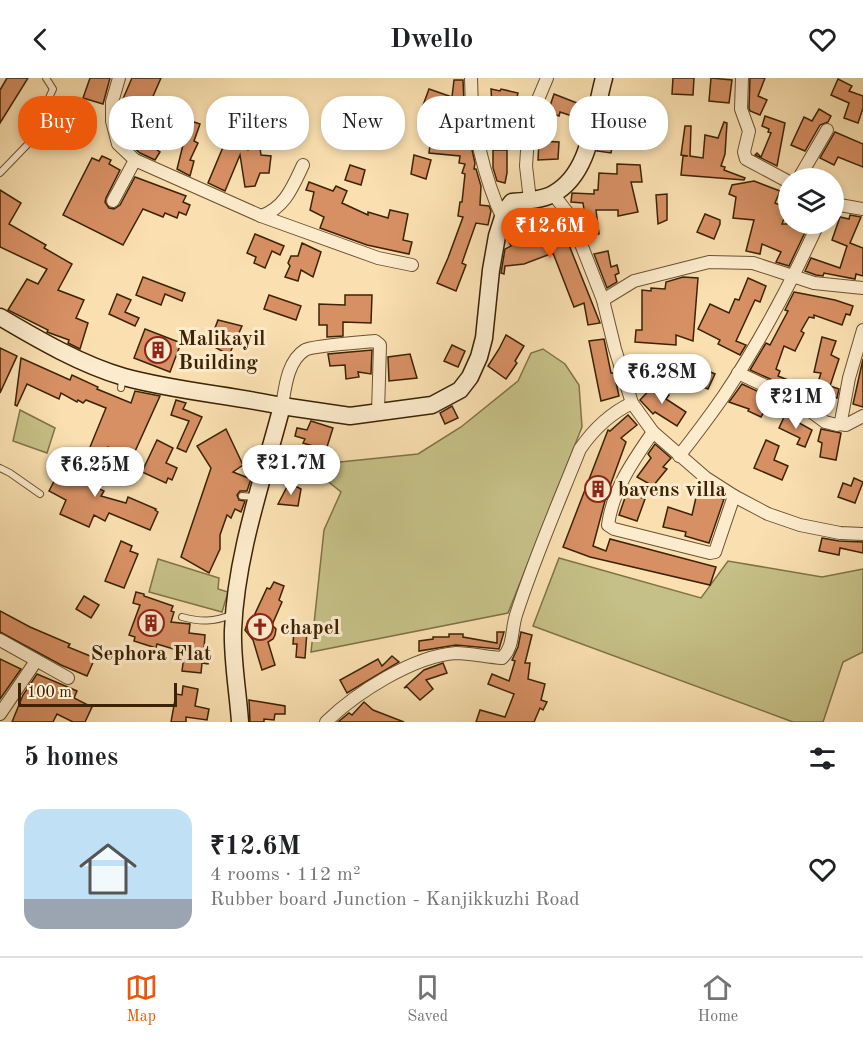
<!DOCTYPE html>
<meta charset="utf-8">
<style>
:root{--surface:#fff;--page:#f2f2f2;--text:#202124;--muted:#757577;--line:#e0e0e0;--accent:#ea580c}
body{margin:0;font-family:"Old Standard TT",serif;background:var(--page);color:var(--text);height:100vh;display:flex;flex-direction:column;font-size:22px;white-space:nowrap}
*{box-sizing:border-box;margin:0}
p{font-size:20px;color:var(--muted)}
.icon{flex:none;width:33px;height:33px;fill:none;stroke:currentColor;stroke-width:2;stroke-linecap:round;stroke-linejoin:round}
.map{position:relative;height:644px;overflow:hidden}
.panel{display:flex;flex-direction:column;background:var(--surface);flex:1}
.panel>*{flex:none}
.guide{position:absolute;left:18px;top:18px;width:828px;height:54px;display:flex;gap:12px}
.buttons{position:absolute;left:778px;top:90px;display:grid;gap:12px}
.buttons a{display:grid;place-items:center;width:66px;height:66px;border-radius:50%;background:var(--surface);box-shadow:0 3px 9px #0003;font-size:30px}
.scale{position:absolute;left:18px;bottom:15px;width:159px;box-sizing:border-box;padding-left:6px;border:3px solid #3b2304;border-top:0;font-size:16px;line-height:21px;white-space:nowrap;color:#3b2304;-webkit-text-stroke:4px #fcebcc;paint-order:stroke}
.price{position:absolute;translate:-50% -51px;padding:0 14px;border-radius:21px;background:#fff;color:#222;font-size:20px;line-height:39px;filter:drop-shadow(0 2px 3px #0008)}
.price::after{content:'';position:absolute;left:50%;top:36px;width:18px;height:14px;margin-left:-9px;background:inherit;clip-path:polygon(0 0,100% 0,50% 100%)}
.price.on{background:var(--accent);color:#fff}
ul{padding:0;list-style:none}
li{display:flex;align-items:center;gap:18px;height:150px;padding:0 24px}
li span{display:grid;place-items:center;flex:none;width:168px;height:120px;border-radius:18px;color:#555}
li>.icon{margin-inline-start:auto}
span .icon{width:72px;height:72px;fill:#fffc;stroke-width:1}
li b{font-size:26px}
h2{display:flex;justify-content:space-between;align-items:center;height:72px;padding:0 24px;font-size:26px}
.tag{padding:0 21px;border-radius:24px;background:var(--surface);box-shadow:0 3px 9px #0003;font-size:21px;line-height:54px}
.tag.on{background:var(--accent);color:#fff}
header{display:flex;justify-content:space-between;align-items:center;height:78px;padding:0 24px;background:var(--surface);font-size:27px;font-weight:700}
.tabs{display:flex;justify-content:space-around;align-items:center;height:84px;border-top:2px solid var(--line);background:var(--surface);font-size:16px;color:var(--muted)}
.tabs a{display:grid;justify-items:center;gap:3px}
.tabs .on{color:var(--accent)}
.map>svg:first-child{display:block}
.green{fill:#c5c087;stroke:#807246;stroke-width:1.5}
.building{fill:#d79064;stroke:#3b2304;stroke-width:1.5}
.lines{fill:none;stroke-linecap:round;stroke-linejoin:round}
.lane-casing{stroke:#6b522f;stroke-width:8}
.street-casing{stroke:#6b522f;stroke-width:14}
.secondary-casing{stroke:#3b2304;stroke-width:19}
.lane{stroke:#fcebcc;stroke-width:6}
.street{stroke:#fcebcc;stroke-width:12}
.secondary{stroke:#fcebcc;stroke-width:16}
.labels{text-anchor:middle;stroke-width:6;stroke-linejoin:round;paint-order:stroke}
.poi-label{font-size:21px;font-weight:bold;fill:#3b2304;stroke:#fcebcc;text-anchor:start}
</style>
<header><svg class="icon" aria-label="back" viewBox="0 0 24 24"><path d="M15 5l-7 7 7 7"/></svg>Dwello<svg class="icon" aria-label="heart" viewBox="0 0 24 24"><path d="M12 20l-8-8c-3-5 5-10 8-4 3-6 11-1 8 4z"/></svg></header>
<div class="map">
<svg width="863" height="644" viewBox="0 0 863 644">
<rect width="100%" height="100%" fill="#fae0b1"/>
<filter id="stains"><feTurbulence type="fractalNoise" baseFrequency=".00333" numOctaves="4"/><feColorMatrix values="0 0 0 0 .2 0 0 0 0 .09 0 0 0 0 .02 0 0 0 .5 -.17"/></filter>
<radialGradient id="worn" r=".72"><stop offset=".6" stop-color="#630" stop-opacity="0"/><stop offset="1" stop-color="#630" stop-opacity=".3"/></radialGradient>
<g class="green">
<path d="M543 271 565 286 579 307 582 349 508 535 311 574 324 452 341 414 319 396 340 384 418 376 461 349 518 303 531 275Z"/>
<path d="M20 332 55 350 47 375 13 363Z"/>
<path d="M559 480 701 520 728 483 822 499 863 491V574L843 584 823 644H793L533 548Z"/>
<path d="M158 481 219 500 218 511 228 514 222 534 149 514Z"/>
</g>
<g class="building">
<path d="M7 0H28L0 45V12Z"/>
<path d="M90 0H110L103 26 83 20Z"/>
<path d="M132 0H161L151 23 153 24 149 35 122 23Z"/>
<path d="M673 0H694L693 17 672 16Z"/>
<path d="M711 0 732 2 729 25 709 23Z"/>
<path d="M750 0H765L758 18 767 22 760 37 750 33 749 30Z"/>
<path d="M838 1 852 8 849 13 863 18V30L858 45 844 40 849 25 831 17Z"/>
<path d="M454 2H463L464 25 439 23 435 34 422 30 429 11 452 19Z"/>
<path d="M491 11 500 13 501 11 518 15 514 32 492 27Z"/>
<path d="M554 16 582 27 578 40 560 34 559 38 548 34Z"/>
<path d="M819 31 831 38 828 44 820 47 805 73 791 67 804 39 812 43Z"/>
<path d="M765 38 785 45 777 88 755 77 757 75 761 79 771 55 768 54 769 51 762 48Z"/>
<path d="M182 40 200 46 194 63 198 65 190 82 194 83 190 98 177 91 183 67 174 63Z"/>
<path d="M724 44 727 45 725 76 721 88 725 89 724 92 745 100 744 102 681 97 683 78H688L681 77 685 48H691L690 78 703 80 705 57 718 60Z"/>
<path d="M604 47 618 50 633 48 634 62 613 64 611 75 597 73Z"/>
<path d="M439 51 468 54 475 85 474 91H476L481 108 480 127 489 128 491 133 488 147 476 145 462 185 466 187 456 213 437 205 448 180 463 139 458 138 460 124H462L465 96 462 95 465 86 459 85 460 78 429 75 431 58 438 59Z"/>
<path d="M130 53 160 74 155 82 140 75 125 62Z"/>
<path d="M835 54 863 66V89L838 79 834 87 820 80Z"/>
<path d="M226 62 248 72 249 67 260 70 261 77 271 78 269 95H260L255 108 245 109 240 77 225 113 208 105Z"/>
<path d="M539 63 559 64 558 81 538 82Z"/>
<path d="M493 72H507V95L505 105 497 103 493 90Z"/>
<path d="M414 77 431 82 426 101 411 96Z"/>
<path d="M102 78 111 82 109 86 120 92 106 120 105 124 109 130 114 131 120 127 135 99 186 118 183 124 190 127 186 137 179 134 177 140 165 135 163 139 143 131 123 167 63 137 92 80 99 83Z"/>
<path d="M617 86 640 87 642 104H631L638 134 618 138V132H596L599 156 588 158 583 125 571 124 572 115 594 116V112H598L599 95 617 96Z"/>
<path d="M350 87 365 92 361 107 345 102Z"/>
<path d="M754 103 780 113 775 125 788 130 782 146H809L789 188 776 184 781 174 762 166 760 176 746 173 754 142 733 140 736 119 729 116 732 107Z"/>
<path d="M309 104 333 113 336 108 347 113 342 125 368 137V134L388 140 390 132 408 136 403 162 412 164 409 176 367 167 320 150 324 139 310 132 314 114 306 112Z"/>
<path d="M0 112 21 125 9 146 46 167 44 170 72 186 58 212 84 222 76 240 88 245 80 271 68 265 69 262 47 254 48 252 8 232 27 201 38 206 47 191 0 169Z"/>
<path d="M667 116V142L658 146 656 117Z"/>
<path d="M705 136 720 142V146L714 161 697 154Z"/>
<path d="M850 137 861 139 850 165 863 170V198L856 196 855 201 824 195 823 198 816 197 805 193 811 180 840 190 847 168 832 162 840 139 849 141Z"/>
<path d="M520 141 526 154 557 144V148L565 147 569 167 600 245 588 247 584 225 574 229 553 175 524 186 505 188 504 196 501 195 505 171 511 168 507 160 512 144Z"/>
<path d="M255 156 284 168 280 177 272 173 265 190 254 185 256 179 247 175Z"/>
<path d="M302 165 321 174 313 199 301 192 298 203 285 199 290 188 288 185 291 178H298Z"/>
<path d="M608 173 611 189 617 187 619 195 615 197 617 204 607 210 594 176Z"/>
<path d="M143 199 185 215 182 223 165 216 161 227 136 217Z"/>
<path d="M683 199 698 200 693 263 676 257V267L635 264 636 252H642V212L651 213V210L665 211 666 204Z"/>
<path d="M748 200 766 208 760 224 755 222 736 263 746 267 740 277 718 266 720 262 698 251 710 226 729 235 735 221 739 222Z"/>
<path d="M794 214 835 222 853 228 850 237 846 236 842 247 814 237V240L809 239 801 253 804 255 795 273 784 268 776 291 780 293 778 298 788 302 786 308 750 292 766 265 770 267 788 233 785 232Z"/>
<path d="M117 216 131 222 125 234 139 240 135 248 109 236Z"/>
<path d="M269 217 301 228 296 242 264 231Z"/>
<path d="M345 217H372L371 245 343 244V258L327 259V247H319V226L345 227Z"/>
<path d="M218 242 242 248 229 277 209 266Z"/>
<path d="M145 251 181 265 170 294 134 280Z"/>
<path d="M506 257 524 268 515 283 517 285 506 301 488 288 499 271Z"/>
<path d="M822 259 836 263 831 277 839 281 830 308 839 311 837 320 833 319 832 322 814 316 821 295 814 294Z"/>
<path d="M604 261 611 295H614L619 318 601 323 589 263Z"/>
<path d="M452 267 465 273 458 289 444 283Z"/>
<path d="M0 270 17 278 0 315Z"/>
<path d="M372 272 371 296 358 294 359 299 346 301 345 287 330 288 328 276Z"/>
<path d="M410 276 417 300 389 303 388 279Z"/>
<path d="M21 280 70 302 72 297 98 309 97 311 131 325 135 313 160 318 132 380 108 369 103 380 88 374 106 330 86 322 83 325 78 322 77 324 61 315 59 321 27 306 17 328 15 327Z"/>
<path d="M636 280H653V299H635Z"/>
<path d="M863 281V329L853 326Z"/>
<path d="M699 289 715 296 708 311 692 304Z"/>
<path d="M656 305 669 317 666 321 686 334 677 348 655 334 653 336 640 322Z"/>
<path d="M742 306 772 320 761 339 748 333 749 331 729 324Z"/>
<path d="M176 322 186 325 183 331 202 339 186 374 177 370 189 343 171 337Z"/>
<path d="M452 328 458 340 445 346 440 335Z"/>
<path d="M628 337 637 347 621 360 626 364 606 419 593 468 606 473 610 461 716 489 710 507 590 479 563 469 608 352 610 353Z"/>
<path d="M785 337 812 352 805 369 797 366 800 360 779 350Z"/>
<path d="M311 343 333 350 326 372 303 365 305 361 295 358 297 350 307 352Z"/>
<path d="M226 351 243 387 233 394 251 401 247 413H240L237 417 239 422 245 423 241 434 235 431 231 440 227 437 220 457V471L209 495 181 479 211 390 197 368Z"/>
<path d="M821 351 841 355 836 382 820 379 822 365 818 363Z"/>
<path d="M157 362 173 370 166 385 177 390 172 402 168 400 166 405 142 394Z"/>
<path d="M766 362 779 368 774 382 788 388 782 402 754 390Z"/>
<path d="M655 366 671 380 663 389 667 391 653 408 637 399 651 380 648 376Z"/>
<path d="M69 375 86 379 81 402 104 413 101 418 126 425 128 419 156 431 155 432 158 434 150 452 109 435 105 443 94 437 89 449 60 436 66 422 49 413Z"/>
<path d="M854 400 863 404 855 425 838 419 843 405 851 408Z"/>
<path d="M289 405 301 411 298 428 278 426Z"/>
<path d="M627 414 645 421 637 443 619 437Z"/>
<path d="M697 415 724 421 709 465 685 458 686 454 663 449 668 429 692 437Z"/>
<path d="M822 460 839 463 863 464V475L840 470 839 477 819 473Z"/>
<path d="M121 463 132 468 130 473 138 476 124 510 105 503Z"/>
<path d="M274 504 284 508 279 522 282 524 272 547 276 551 275 557 273 561 268 564 275 587 262 592 253 562 245 552 248 543 253 540 267 510 270 511Z"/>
<path d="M136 514 144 516V518L173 528 171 533 174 534 171 544 190 546 189 555 205 557 204 571H210L208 586 202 585 201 595 182 593 184 578 176 577 177 572 157 566 156 570 134 563 135 559 129 557 140 527 133 525Z"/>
<path d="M84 518 99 527 91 540 76 531Z"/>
<path d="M0 533 30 549 70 566 68 569 95 580 87 598 61 587 0 554Z"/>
<path d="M294 552 307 553 305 580 296 579 297 566H293Z"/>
<path d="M497 554H504L499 571 456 567 419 573V563L433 561V559H449V556H463V559L497 565Z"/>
<path d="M521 554 532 557 525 585H530L528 601 545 606 541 622 547 624 543 632 540 630 534 644H476L480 632 505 639 514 616 488 606 492 596 509 603 515 583 512 582 518 569Z"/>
<path d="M392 578 399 584 347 615 340 602 378 581 382 588Z"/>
<path d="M0 581 21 591 0 621Z"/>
<path d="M443 585 447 595 426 602 433 611 420 622 407 609 404 610 424 592Z"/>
<path d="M37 596 77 613 74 620 92 629 85 644H73L57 636 53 644H12L23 617Z"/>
<path d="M183 608 198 611 195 628 209 631 207 642 186 639V644H171L176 616 182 617Z"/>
<path d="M249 622 285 628V636H275L274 642 264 641V644H250Z"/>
<path d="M364 624 373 632 404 644H338L349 635 352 637Z"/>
</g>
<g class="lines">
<defs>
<g id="lane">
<path d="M0 95 28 66 53 11 46 0"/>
<path d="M121 310 122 303 125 300"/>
<path d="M0 390 10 395 40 416"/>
<path d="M242 418 254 419"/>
<path d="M182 539C200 544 214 544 231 537"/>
</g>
<g id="street">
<path d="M119 0 112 24V43L118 66 135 82 261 138C285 130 293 108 303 87"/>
<path d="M471 0C471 46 484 100 503 141"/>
<path d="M742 0 741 31 749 53 744 74 746 81 789 104"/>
<path d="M799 100 827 52"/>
<path d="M553 116 570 138 603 222 615 271 632 325 653 354 706 400 734 418 768 436 800 447 840 455 863 456"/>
<path d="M530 122 526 88 529 43 547 0"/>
<path d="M113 123 135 82"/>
<path d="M834 126 863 131"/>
<path d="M261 138 378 180 412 187"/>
<path d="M603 222 634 203 709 184 753 185 814 205 863 210"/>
<path d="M738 295 794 321 825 344 837 347 841 343 849 300 863 252"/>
<path d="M282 328C285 311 287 283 305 272 311 268 364 264 375 263L380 267 378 334"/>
<path d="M839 346 846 347 863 338"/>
<path d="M653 354C633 383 613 411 608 447L614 451 710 475 715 474 734 418"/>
<path d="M679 378C694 359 709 339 723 319 760 264 791 205 818 146"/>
<path d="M0 562 68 600"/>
<path d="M0 636 36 583"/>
<path d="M326 644C356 615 413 578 456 575 470 575 487 579 502 580 514 569 511 553 516 537 534 481 558 426 580 371 593 352 611 335 632 325"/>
</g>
<g id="secondary">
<path d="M0 239C37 261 82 287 124 299 175 313 230 317 282 328 263 401 236 476 233 552 232 582 238 614 240 644"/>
<path d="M282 328 350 338 432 327 460 312 470 299 479 279 484 260 491 192 497 158 505 133 512 124C525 123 542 122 553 116 592 95 593 38 604 0"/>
</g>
</defs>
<use href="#lane" class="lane-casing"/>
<use href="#street" class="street-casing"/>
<use href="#secondary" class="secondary-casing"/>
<use href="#lane" class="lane"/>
<use href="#street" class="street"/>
<use href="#secondary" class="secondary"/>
</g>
<defs>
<symbol id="building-ring" viewBox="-11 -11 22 22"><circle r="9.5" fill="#fcebcc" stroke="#8f2418" stroke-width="1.5"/><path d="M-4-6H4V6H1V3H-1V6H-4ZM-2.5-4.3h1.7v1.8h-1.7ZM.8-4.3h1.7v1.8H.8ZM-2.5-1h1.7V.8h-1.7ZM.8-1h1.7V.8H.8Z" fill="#8f2418"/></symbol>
<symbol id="church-ring" viewBox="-11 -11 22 22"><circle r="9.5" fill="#fcebcc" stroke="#8f2418" stroke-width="1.5"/><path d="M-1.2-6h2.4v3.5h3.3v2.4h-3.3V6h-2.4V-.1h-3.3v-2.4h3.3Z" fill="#8f2418"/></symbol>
</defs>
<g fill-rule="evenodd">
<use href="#building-ring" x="143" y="257" width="30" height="30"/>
<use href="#building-ring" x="583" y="396" width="30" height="30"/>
<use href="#building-ring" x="136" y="530" width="30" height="30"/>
<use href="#church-ring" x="245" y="534" width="30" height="30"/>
</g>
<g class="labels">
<g class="poi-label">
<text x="178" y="267">Malikayil<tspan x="178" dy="24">Building</tspan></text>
<text x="618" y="418">bavens villa</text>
<text x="280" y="556">chapel</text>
<text x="151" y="582" text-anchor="middle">Sephora Flat</text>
</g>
</g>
<rect width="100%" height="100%" filter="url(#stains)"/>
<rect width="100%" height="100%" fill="url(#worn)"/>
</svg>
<div class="buttons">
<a><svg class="icon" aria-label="layers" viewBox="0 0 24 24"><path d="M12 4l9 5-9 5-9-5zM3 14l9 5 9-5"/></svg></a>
</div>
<div class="scale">100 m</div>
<b class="price on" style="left:550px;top:181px">₹12.6M</b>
<b class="price" style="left:662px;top:327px">₹6.28M</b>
<b class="price" style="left:796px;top:352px">₹21M</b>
<b class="price" style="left:291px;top:418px">₹21.7M</b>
<b class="price" style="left:95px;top:420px">₹6.25M</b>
<div class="guide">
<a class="tag on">Buy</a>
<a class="tag">Rent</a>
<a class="tag">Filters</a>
<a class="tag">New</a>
<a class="tag">Apartment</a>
<a class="tag">House</a>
</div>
</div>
<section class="panel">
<h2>5 homes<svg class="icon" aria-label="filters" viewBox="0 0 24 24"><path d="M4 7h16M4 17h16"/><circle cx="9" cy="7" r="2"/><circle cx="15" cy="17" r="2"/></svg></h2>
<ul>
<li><span style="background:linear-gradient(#bfe0f5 75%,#9aa5b1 0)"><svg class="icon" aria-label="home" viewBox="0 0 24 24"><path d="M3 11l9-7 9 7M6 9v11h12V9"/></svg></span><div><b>₹12.6M</b><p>4 rooms · 112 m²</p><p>Rubber board Junction - Kanjikkuzhi Road</p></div><svg class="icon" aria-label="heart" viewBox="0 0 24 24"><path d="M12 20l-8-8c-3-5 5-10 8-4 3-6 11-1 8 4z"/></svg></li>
</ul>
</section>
<nav class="tabs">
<a class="on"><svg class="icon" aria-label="map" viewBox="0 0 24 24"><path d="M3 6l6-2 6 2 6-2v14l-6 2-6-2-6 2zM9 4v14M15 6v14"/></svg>Map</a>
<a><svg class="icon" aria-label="saved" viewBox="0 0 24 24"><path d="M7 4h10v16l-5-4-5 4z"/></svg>Saved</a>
<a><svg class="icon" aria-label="home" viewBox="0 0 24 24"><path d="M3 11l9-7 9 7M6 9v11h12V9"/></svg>Home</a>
</nav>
